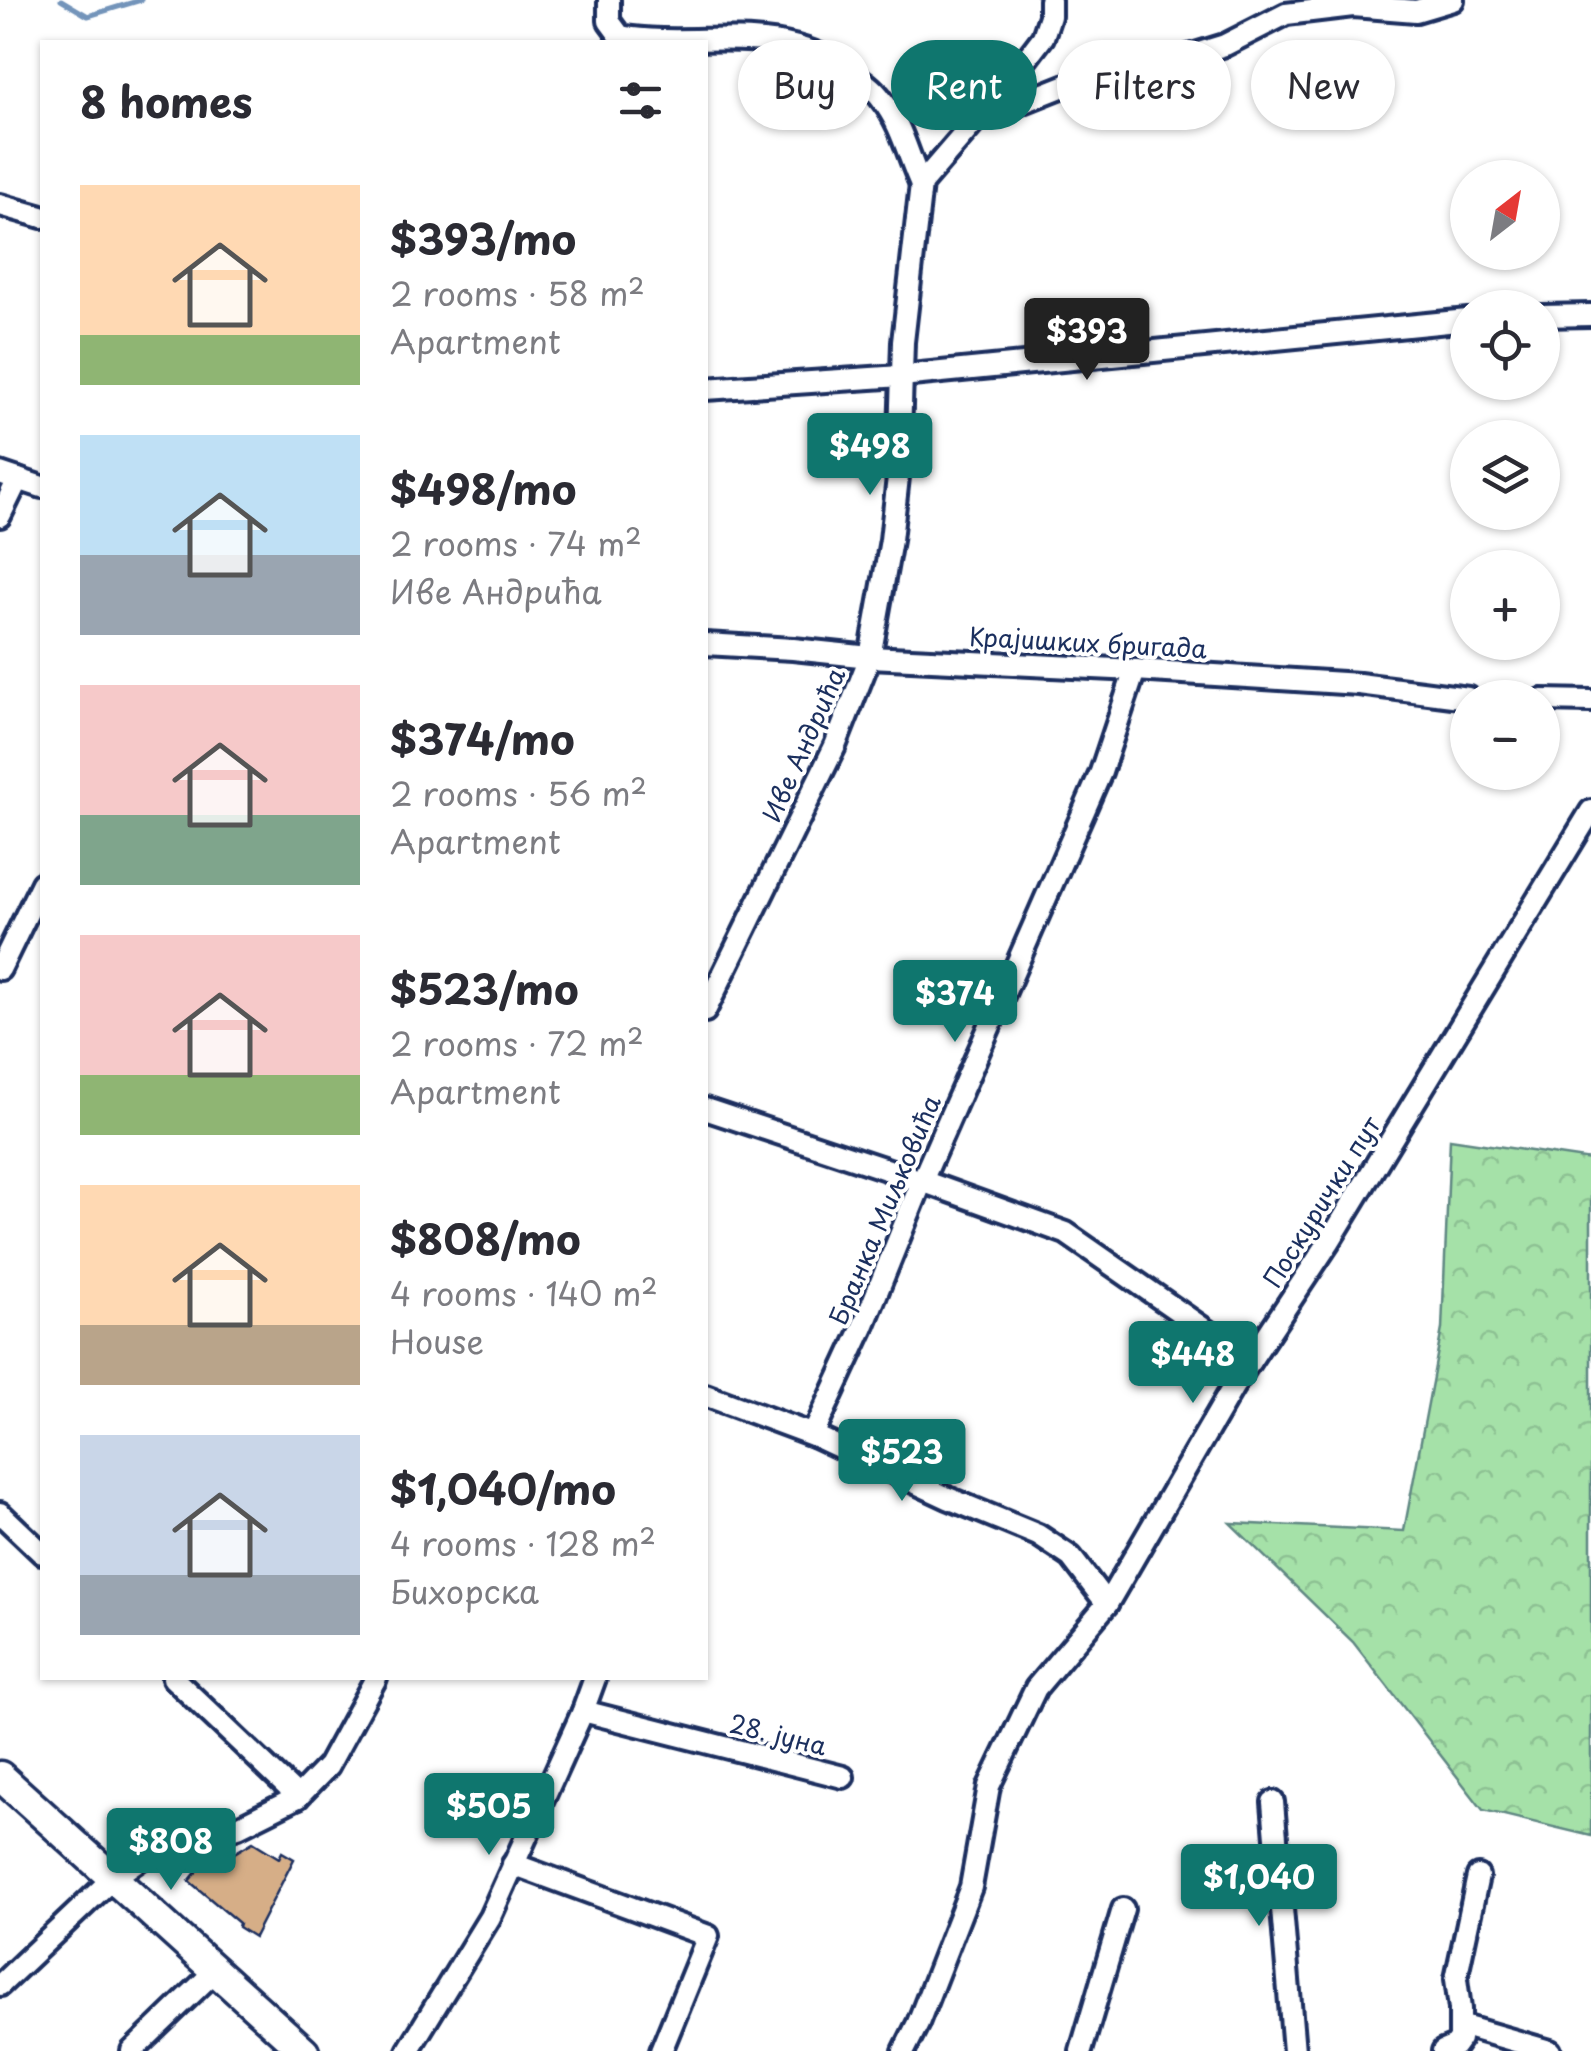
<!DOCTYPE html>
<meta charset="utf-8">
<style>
:root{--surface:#fff;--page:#f2f2f3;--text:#2b2b33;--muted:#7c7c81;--accent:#0f766e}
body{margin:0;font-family:"Playpen Sans",sans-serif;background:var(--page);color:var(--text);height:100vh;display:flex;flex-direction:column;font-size:38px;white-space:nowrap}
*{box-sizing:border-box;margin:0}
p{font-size:32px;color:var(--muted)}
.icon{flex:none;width:55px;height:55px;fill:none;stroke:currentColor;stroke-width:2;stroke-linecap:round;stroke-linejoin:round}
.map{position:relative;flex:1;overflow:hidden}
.details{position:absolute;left:40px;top:40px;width:668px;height:1640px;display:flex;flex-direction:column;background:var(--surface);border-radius:0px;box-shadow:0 2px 8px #0004}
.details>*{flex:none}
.guide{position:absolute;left:738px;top:40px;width:702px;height:90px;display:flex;gap:20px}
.needle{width:65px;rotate:31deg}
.fabs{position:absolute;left:1450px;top:160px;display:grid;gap:20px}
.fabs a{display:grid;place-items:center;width:110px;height:110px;border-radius:50%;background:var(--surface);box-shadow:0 2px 8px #0004;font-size:50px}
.price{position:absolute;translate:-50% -85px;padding:0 22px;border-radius:10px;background:var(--accent);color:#fff;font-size:32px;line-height:65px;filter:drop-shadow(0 2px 5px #0008)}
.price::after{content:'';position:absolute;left:50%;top:60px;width:30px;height:22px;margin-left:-15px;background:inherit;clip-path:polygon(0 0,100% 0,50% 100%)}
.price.current{background:#222;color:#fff}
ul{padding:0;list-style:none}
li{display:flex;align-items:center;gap:30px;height:250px;padding:0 40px}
li span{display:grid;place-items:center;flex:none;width:280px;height:200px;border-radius:0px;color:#555}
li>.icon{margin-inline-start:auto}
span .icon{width:120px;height:120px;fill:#fffc;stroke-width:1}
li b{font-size:42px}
h2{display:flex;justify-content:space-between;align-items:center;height:120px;padding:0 40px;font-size:42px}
.tag{padding:0 35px;border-radius:45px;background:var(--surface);box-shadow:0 2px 8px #0004;font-size:35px;line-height:90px}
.tag.current{background:var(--accent);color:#fff}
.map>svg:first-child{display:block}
.forest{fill:url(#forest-crowns);stroke:#608883;stroke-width:2.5}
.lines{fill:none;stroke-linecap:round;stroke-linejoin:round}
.stream{stroke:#7394ba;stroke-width:5}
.building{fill:#d6ae87;stroke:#1b2f5e;stroke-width:2.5}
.minor-casing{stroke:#1b2f5e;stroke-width:28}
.secondary-casing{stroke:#1b2f5e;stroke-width:35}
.minor{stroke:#fff;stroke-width:20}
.secondary{stroke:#fff;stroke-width:28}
.labels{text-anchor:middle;stroke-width:8;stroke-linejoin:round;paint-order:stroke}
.street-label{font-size:25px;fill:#1b2f5e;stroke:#fff}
</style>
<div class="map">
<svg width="1591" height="2051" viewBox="0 0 1591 2051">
<defs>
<pattern id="forest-crowns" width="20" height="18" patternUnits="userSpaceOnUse" patternTransform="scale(2.5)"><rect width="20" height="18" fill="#a5e1a8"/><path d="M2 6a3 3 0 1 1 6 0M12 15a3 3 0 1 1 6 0" fill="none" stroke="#8dc193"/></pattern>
</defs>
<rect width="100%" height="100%" fill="#fff"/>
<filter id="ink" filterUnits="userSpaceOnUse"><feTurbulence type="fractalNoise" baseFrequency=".01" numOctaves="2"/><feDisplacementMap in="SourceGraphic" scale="20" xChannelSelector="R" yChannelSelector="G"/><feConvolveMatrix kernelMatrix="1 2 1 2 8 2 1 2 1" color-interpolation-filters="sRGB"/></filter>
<g filter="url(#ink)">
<path class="forest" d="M1450 1139 1591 1160V1836L1483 1810 1353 1642 1230 1523 1404 1531 1442 1329Z"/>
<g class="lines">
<path class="stream" d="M61 0 88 16 141 0"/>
</g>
<path class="building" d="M253 1842 279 1858 282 1852 294 1859 254 1937 238 1927 239 1923 189 1881 202 1865 219 1862Z"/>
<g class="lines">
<defs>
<g id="minor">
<path d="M609 0V21L620 36C699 50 773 20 847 70 859 78 874 88 882 100 902 125 908 156 921 184"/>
<path d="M989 105H1016L1069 84 1186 57 1225 45 1286 14 1353 6 1416 11 1453 0"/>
<path d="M0 205 42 217"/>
<path d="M1542 316 1591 315"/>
<path d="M705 389 901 376 1468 320"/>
<path d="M0 473 42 487"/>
<path d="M0 516 18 479"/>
<path d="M705 644 793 649 870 657 1135 670 1359 684 1468 698"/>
<path d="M1542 700 1591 701"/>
<path d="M0 969 42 883"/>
<path d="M705 1011 835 746 870 657 891 540 899 468 903 342 921 184 989 105 1010 74 1027 58 1043 37 1050 16V0"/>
<path d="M705 1109 922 1181 1066 1233 1250 1361"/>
<path d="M705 1395 813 1435 948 1498 1038 1535 1071 1557 1107 1604"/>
<path d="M813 1435 863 1327 922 1181 1101 772 1135 670"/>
<path d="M0 1513 42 1553"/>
<path d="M173 1678 298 1797"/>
<path d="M583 1711 843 1777"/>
<path d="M1273 1802 1294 2051"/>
<path d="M513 1864 708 1936 661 2051"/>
<path d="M0 1985 113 1878 146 1855 238 1827 298 1797 328 1766 376 1678"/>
<path d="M1460 2025 1550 2051"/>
<path d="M132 2051 214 1972"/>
<path d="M408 2051 490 1917 583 1711 595 1678"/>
<path d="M904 2051 918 2023 971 1887 989 1786 1036 1688 1107 1604 1233 1387 1329 1242 1591 811"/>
<path d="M1081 2051 1123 1909"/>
<path d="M1443 2051 1455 2046 1460 2039V2009L1456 1979 1478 1876"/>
</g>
<path id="secondary" d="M0 1776 304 2051"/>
</defs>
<use href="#minor" class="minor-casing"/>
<use href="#secondary" class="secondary-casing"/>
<use href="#minor" class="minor"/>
<use href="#secondary" class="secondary"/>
</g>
</g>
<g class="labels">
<g class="street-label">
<text transform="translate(1088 643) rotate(3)" y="9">Крајишких бригада</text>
<text transform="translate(804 745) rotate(-66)" y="9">Иве Андрића</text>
<text transform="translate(1322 1202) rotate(-58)" y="9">Поскурички пут</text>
<text transform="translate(885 1210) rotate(-67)" y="9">Бранка Миљковића</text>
<text transform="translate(778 1735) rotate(14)" y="9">28. јуна</text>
</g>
</g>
</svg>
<div class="fabs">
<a><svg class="needle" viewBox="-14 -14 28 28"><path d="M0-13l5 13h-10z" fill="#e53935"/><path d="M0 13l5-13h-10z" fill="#7c7c81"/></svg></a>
<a><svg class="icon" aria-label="locate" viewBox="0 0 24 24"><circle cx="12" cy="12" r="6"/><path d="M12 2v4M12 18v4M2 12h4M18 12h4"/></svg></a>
<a><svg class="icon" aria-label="layers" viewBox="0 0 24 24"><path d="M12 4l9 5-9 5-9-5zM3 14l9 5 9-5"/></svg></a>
<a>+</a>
<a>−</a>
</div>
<b class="price current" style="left:1087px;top:383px">$393</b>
<b class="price" style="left:870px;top:498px">$498</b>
<b class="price" style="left:955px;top:1045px">$374</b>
<b class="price" style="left:1193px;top:1406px">$448</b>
<b class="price" style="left:902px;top:1504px">$523</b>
<b class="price" style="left:489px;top:1858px">$505</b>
<b class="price" style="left:171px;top:1893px">$808</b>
<b class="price" style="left:1259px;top:1929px">$1,040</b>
<div class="guide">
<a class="tag">Buy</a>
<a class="tag current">Rent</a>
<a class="tag">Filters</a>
<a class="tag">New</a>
</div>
<section class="details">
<h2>8 homes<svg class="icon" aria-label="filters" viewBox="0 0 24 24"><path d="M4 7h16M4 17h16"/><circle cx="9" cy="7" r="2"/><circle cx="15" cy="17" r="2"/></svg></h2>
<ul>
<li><span style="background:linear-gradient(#ffd9b3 75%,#8fb573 0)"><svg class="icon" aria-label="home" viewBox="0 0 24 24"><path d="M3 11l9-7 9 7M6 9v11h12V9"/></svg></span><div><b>$393/mo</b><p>2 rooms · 58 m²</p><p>Apartment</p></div></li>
<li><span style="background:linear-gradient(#bfe0f5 60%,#9aa5b1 0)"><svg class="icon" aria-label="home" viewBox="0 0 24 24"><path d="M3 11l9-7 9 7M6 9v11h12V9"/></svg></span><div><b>$498/mo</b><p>2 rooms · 74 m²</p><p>Иве Андрића</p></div></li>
<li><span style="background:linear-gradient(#f6c9c9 65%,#7fa58c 0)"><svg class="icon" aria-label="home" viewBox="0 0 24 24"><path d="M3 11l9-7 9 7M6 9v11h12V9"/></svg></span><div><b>$374/mo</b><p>2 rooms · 56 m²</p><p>Apartment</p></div></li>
<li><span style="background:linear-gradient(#f6c9c9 70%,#8fb573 0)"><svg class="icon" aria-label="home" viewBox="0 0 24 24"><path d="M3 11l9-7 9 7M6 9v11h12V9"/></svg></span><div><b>$523/mo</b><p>2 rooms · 72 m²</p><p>Apartment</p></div></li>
<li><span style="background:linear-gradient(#ffd9b3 70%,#b9a48a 0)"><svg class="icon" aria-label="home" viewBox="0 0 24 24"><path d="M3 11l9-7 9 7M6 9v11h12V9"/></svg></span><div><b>$808/mo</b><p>4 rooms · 140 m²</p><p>House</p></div></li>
<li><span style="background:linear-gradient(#c9d6e8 70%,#9aa5b1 0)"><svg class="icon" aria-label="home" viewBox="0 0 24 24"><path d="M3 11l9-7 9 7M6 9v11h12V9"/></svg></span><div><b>$1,040/mo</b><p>4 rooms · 128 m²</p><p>Бихорска</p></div></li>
</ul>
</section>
</div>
